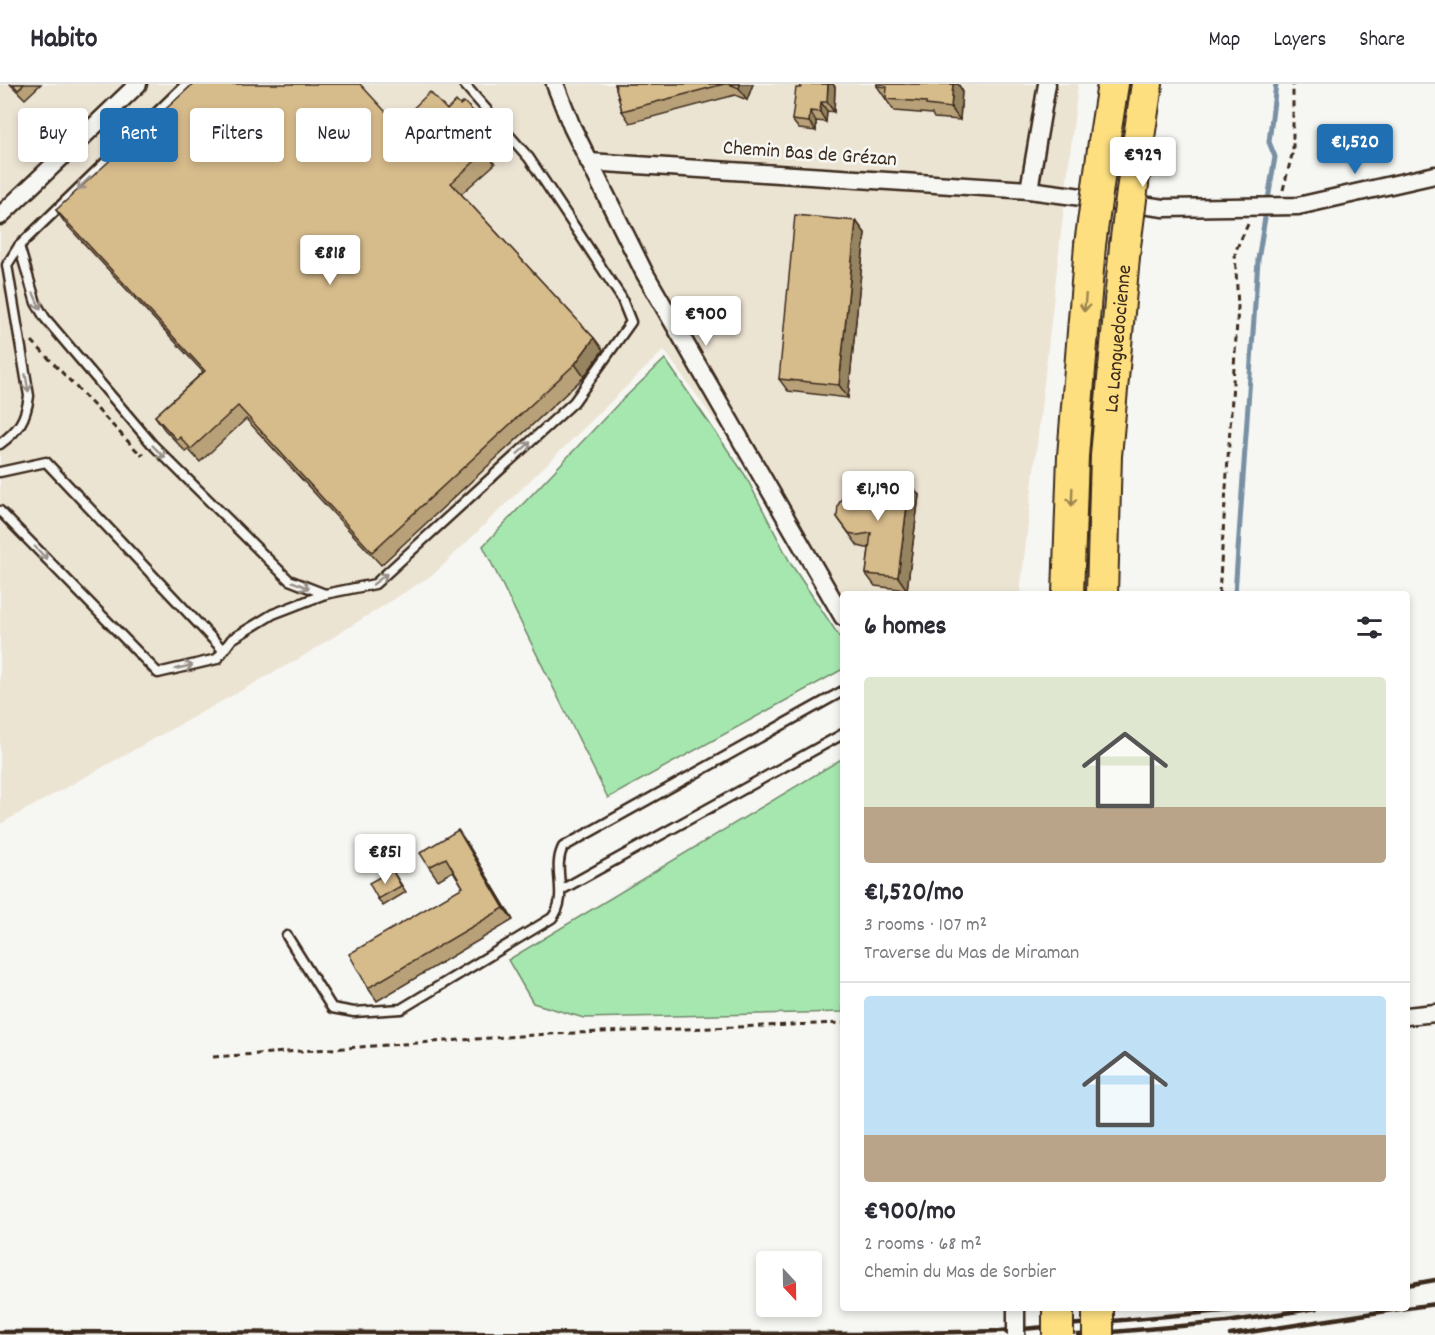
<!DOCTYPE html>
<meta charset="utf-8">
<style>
:root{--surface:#fff;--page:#f7f7f7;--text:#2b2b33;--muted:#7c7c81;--line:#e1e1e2;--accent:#1f6fb2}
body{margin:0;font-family:Dekko,sans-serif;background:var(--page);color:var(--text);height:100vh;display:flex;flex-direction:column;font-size:22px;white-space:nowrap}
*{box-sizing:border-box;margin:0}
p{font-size:20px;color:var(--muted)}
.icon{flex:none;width:33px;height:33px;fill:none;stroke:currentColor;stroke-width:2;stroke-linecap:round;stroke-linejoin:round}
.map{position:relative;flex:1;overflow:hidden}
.details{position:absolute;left:840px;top:507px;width:570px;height:720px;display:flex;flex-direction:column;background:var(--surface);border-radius:6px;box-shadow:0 3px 9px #0003}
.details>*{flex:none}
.banner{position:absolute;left:18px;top:24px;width:570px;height:54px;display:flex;gap:12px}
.needle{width:39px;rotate:158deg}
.fabs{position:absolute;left:756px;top:1167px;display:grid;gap:12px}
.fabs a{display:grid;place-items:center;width:66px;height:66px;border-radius:6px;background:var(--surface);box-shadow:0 3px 9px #0003;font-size:30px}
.price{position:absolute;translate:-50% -51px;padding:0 14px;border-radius:6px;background:#fff;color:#222;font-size:20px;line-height:39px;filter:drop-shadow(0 2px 3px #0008)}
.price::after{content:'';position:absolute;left:50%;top:36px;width:18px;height:14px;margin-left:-9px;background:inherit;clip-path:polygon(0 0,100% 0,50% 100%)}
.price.current{background:var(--accent);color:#fff}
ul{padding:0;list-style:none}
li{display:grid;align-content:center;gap:12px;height:318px;padding:0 24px}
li+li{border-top:2px solid var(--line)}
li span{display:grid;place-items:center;height:186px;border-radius:6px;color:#555}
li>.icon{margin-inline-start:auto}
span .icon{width:108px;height:108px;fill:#fffc;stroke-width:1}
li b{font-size:26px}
h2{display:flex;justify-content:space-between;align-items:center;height:72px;padding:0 24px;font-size:26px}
.chip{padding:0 21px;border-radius:6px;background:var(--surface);box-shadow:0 3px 9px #0003;font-size:21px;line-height:54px}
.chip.current{background:var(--accent);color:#fff}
header{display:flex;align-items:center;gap:36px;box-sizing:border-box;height:84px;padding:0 30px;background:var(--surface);border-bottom:2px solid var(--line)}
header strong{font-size:28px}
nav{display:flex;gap:33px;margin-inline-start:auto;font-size:21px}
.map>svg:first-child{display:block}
.built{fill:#ece4d3}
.green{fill:#a6e7b0;stroke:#708867;stroke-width:1.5}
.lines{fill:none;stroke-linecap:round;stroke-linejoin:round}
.stream{stroke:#7790a4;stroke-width:5}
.lane-casing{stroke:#3b2a1e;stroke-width:13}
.street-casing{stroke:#3b2a1e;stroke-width:21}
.highway-casing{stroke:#3b2a1e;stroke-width:34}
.path{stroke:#3b2a1e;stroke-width:3;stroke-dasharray:6 4.5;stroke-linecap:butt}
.lane{stroke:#f6f6f2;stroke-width:8}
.street{stroke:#f6f6f2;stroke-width:16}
.highway{stroke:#fddf80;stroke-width:30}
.rail{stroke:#3b2a1e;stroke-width:4.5}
.street-bridge-casing{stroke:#3b2a1e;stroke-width:21;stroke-linecap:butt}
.highway-bridge-casing{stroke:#3b2a1e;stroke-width:34;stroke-linecap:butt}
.street-bridge{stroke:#f6f6f2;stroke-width:16}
.highway-bridge{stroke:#fddf80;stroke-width:30}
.wall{fill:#b8a178;stroke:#3b2a1e;stroke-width:1.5}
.shaded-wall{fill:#968361;stroke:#3b2a1e;stroke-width:1.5}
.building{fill:#d6bb8b;stroke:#3b2a1e;stroke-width:1.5}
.oneway{stroke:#989088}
.oneway2{stroke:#9c844f}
.labels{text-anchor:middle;stroke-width:5;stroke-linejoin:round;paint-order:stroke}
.street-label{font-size:21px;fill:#3b2a1e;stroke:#f6f6f2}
</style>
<header>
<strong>Habito</strong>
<nav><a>Map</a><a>Layers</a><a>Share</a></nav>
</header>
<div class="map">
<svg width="1435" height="1251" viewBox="0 0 1435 1251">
<rect width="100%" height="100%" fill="#f6f6f2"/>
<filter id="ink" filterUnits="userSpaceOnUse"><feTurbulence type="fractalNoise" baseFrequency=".0167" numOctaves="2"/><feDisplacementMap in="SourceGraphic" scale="12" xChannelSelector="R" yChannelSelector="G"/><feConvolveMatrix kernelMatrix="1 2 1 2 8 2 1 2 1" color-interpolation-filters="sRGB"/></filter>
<g filter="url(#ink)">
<path class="built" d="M0 0H1078L1020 510H843V515L664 266 434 490 300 574 0 740Z"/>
<g class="green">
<path d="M665 275 745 391 791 480 843 558V585L608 714 483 462 617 321Z"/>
<path d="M843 674V928L584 934 533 919 508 876Z"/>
</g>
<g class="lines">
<path class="stream" d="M1235 510 1258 176 1275 73 1269 58 1276 0"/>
<defs>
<g id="lane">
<path d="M19 162 36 219 45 234 152 360 289 496 325 510"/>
<path d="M0 360C19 346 26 335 29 312L7 181 19 162 186 0"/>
<path d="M0 388 46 378 223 566"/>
<path d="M0 427 158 589 217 575 232 555 273 530 325 510 375 500 574 318 631 238 621 213 529 74 464 0"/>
<path d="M561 806 843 650"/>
<path d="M287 852 332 924 354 928 401 925 552 834C570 812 551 786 563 763L843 607"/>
</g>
<g id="street">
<path d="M555 0 572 43 644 188 843 533"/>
<path d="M589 78 1029 106 1164 124 1298 122 1435 91"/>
<path d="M1029 106 1047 0"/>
<path d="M0 132 138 0"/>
<path d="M1407 932 1435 929"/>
</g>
<g id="highway">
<path d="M1104 58 1113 0"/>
<path d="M1138 60 1147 0"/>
<path d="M1068 510 1073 372 1090 161"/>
<path id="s1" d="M1102 510 1106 372 1125 162"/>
</g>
</defs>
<use href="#lane" class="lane-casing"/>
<use href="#street" class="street-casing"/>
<use href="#highway" class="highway-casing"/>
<g class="path">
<path d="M1283 106 1293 67V0"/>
<path d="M32 257 141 371 144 369"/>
<path d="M1219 510 1238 223 1235 168 1249 138"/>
<path d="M213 973 549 950 843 939"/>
</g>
<use href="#lane" class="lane"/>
<use href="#street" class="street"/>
<use href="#highway" class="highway"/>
<g class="rail">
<path d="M1407 1201 1435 1196"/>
<path d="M1407 1224 1435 1220"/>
<path d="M0 1248 875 1250 1000 1247 1256 1224"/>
<path d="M1078 1251 1227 1238 1317 1224"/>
<path d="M1230 1251 1406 1224"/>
</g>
<defs>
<path id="street-bridge" d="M1016 1224V1251"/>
<g id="highway-bridge">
<path d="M1090 161 1104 58"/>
<path d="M1125 162 1138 60"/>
<path d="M1098 1224V1251"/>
<path d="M1058 1251V1224"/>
</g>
</defs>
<use href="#street-bridge" class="street-bridge-casing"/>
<use href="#highway-bridge" class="highway-bridge-casing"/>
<use href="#street-bridge" class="street-bridge"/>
<use href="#highway-bridge" class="highway-bridge"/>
</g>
<g class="wall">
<path d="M10 0H41L25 15Z"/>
<path d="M615 0H753L747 16 735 11 630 39 622 27Z"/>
<path d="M801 0H833L835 3 834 28 827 27 826 38 816 37V47L799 45 792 36Z"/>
<path d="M877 0H958L962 6 960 36 934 34 932 30 894 27 877 2Z"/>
<path d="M460 21 477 31 486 43 482 47 486 52 478 59 486 67 495 80 461 110 594 254 603 266 584 293 381 481 246 335 200 378 188 365 186 368 164 345 155 332 203 288 65 139 56 126 397 40Z"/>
<path d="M856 137 865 149 848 314 788 307 779 295Z"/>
<path d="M919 411 907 506 875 502 866 490 869 464H866L858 462 837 433Z"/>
<path d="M467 759 513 836 377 917 368 904 463 803 453 787 438 796 429 783Z"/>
<path d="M392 786 406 808 383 822 378 815Z"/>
</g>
<g class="shaded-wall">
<path d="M740 0H753L747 16 739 4Z"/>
<path d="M828 0H833L835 3 834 28 827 18Z"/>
<path d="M953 0H958L962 6 960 36 951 24Z"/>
<path d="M821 18 827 27 826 38 820 28Z"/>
<path d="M810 27 816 37V47L809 38Z"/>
<path d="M856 137 865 149 848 314 839 301Z"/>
<path d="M594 254 603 266 584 293 575 280Z"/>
<path d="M910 398 919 411 907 506 898 493Z"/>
<path d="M458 746 467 759 513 836 504 824Z"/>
</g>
<g class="building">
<path d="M13 0H24L18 6Z"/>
<path d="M193 0H360L397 40 430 8 447 26 456 17 460 21 464 18 477 31 473 34 477 39 468 48 486 67 451 99 594 254 575 280 372 468 238 322 191 365 180 353 177 356 155 332 205 287 56 126Z"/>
<path d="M615 0H724L622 27Z"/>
<path d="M729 0H740L739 4Z"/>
<path d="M801 0H828L827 18H821L820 28 810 27 809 38 792 36 796 4H801Z"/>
<path d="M877 0H953L951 24 926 21V18L886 15 887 3 877 2Z"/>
<path d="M795 131 856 137 839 301 779 295Z"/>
<path d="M878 395 910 398 898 493 866 490 871 449 858 451 849 449 837 433 838 421 844 411 853 405 877 402Z"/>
<path d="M458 746 504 824 368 904 349 870 463 803 446 774 429 783 420 769Z"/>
<path d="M392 786 401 802 378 815 369 799Z"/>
</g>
<defs><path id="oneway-shaft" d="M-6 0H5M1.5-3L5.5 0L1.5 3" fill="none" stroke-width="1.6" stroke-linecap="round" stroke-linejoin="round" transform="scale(1.5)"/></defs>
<g class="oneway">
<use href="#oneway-shaft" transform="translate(84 99) rotate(136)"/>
<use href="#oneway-shaft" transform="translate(37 217) rotate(66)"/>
<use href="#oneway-shaft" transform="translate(27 299) rotate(80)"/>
<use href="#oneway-shaft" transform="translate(524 364) rotate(-42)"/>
<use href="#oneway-shaft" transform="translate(159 368) rotate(45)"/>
<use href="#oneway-shaft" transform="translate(41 469) rotate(46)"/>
<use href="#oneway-shaft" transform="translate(380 495) rotate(-38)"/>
<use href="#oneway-shaft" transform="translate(301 501) rotate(22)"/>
<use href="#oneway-shaft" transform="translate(184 583) rotate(-13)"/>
</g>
<g class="oneway2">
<use href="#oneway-shaft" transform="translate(1085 219) rotate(95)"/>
<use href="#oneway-shaft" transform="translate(1072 413) rotate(92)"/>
</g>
</g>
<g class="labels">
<g class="street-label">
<text transform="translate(810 68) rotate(4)" y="7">Chemin Bas de Grézan</text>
<text dy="7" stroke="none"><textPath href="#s1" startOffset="256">La Languedocienne</textPath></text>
</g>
</g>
</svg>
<div class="fabs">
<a><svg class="needle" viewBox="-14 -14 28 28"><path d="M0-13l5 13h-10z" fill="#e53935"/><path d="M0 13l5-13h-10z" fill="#7c7c81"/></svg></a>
</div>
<b class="price current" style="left:1355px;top:91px">€1,520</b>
<b class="price" style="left:1143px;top:104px">€929</b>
<b class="price" style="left:330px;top:202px">€818</b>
<b class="price" style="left:706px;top:263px">€900</b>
<b class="price" style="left:878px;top:438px">€1,190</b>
<b class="price" style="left:385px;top:801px">€851</b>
<div class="banner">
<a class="chip">Buy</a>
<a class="chip current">Rent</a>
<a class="chip">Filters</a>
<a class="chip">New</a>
<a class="chip">Apartment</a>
</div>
<section class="details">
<h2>6 homes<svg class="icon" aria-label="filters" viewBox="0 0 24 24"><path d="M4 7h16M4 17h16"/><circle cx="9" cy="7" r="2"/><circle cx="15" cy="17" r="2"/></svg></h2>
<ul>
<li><span style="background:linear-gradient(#dfe7d0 70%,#b9a48a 0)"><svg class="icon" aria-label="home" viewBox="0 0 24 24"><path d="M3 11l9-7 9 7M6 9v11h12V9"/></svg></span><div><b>€1,520/mo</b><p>3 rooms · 107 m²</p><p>Traverse du Mas de Miraman</p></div></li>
<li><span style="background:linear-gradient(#bfe0f5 75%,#b9a48a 0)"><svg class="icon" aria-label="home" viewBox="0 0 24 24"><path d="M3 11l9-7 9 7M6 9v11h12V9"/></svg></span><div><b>€900/mo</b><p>2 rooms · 68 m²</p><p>Chemin du Mas de Sorbier</p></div></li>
</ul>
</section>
</div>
